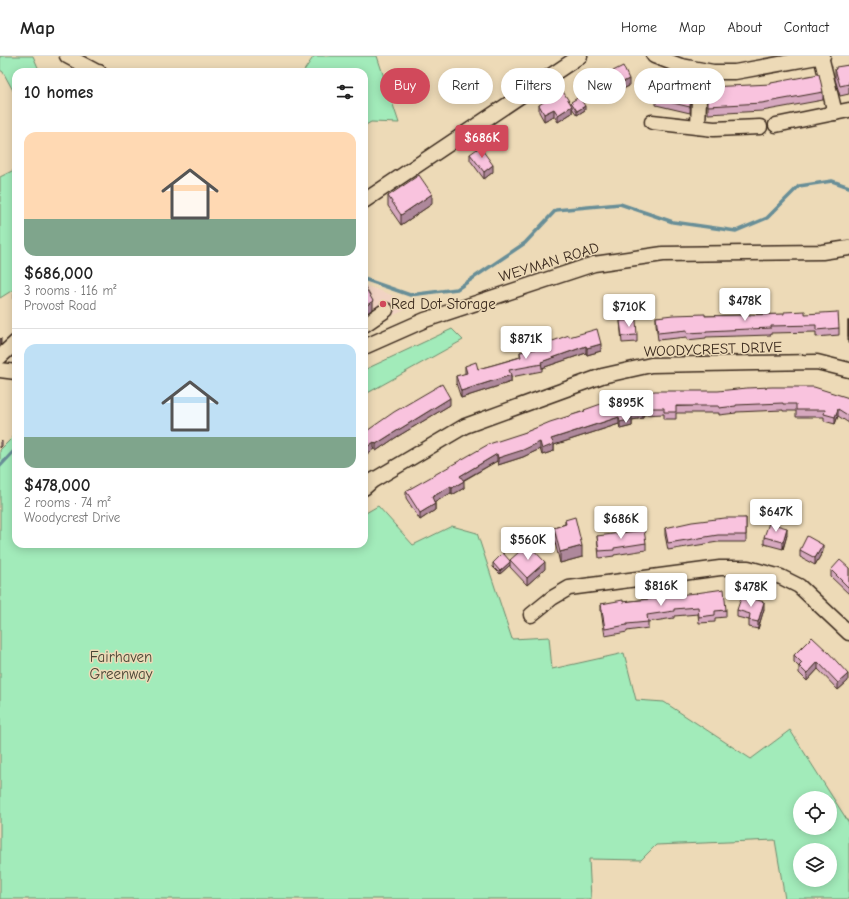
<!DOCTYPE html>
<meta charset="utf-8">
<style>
:root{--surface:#fff;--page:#f6f6f6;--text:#222;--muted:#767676;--line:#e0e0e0;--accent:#d1495b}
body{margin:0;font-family:"Comic Neue",sans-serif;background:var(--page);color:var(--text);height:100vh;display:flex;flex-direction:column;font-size:15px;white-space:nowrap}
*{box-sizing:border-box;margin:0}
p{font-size:13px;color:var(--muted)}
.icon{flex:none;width:22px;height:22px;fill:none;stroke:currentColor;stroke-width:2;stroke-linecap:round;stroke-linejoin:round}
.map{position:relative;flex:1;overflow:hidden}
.details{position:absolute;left:12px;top:12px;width:356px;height:480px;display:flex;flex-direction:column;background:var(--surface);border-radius:12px;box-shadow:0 2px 10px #0003}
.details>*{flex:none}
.hud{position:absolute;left:380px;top:12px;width:380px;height:36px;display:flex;gap:8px}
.tools{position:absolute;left:793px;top:735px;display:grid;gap:8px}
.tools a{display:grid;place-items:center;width:44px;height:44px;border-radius:50%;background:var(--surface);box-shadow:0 2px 10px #0003;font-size:20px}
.price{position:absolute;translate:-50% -34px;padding:0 9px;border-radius:4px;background:#fff;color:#222;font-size:13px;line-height:26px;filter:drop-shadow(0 1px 2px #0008)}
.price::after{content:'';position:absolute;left:50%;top:24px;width:12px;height:9px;margin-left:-6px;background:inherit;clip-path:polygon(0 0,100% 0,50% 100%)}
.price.on{background:var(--accent);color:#fff}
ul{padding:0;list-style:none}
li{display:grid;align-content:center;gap:8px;height:212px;padding:0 12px}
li+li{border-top:1px solid var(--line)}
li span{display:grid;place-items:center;height:124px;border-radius:12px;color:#555}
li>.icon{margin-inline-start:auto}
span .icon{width:72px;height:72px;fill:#fffc;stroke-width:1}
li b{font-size:17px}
h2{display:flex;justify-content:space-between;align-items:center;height:48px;padding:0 12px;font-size:17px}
.tag{padding:0 14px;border-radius:18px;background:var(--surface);box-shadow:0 2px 10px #0003;font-size:14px;line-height:36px}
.tag.on{background:var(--accent);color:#fff}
header{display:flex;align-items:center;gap:24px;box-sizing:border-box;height:56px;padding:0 20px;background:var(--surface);border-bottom:1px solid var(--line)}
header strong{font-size:19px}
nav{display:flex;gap:22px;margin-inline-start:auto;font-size:14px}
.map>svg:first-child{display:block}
.built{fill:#f1d3c3}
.green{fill:#a2ebba;stroke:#6e8a6c;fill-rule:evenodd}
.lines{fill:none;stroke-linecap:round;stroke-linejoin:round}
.stream{stroke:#688e97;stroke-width:3.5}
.minor-casing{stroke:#3b2a1e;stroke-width:17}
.minor{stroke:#eddab7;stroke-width:14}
.wall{fill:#d6a8bf;stroke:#3b2a1e}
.shaded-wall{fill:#ae889b;stroke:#3b2a1e}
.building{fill:#f9c3de;stroke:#3b2a1e}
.poi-dot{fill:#d1495b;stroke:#eddab7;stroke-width:1.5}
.labels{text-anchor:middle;stroke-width:3;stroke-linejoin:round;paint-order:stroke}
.street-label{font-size:15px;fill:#3b2a1e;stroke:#eddab7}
.poi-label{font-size:15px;fill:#3b2a1e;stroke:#eddab7;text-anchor:start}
.park-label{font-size:15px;fill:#4a4735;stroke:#eddab7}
</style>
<header>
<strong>Map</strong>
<nav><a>Home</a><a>Map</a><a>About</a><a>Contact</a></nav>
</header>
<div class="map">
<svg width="849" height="843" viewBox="0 0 849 843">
<rect width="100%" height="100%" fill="#eddab7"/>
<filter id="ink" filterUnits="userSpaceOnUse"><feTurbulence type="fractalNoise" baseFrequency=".025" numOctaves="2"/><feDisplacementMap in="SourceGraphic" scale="8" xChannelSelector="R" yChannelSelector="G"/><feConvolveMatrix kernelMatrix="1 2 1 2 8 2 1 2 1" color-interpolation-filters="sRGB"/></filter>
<g filter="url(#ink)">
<path class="built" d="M364 229 400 242 405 254 364 273Z"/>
<g class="green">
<path d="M0 0H33L40 16H16V40L3 16 0 14Z"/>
<path d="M314 0H377L399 67 371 66 364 70V16H303Z"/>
<path d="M16 113V232L0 242V121Z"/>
<path d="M452 273 463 284 364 339V314Z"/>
<path d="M16 378V488H364V458L378 450 413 489 452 470 477 477 512 583 549 581 552 613 624 597 636 644 664 646 751 703 790 674 849 767V843H785L775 784 656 789 641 804 589 803 591 843H0V394ZM800 742H830V772H800ZM800 794H830V824H800Z"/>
</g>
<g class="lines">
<g class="stream">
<path d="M364 223 410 239 457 233 525 187 556 154 620 148 673 166 736 175 767 162 799 130 832 125 849 131"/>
<path d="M0 410 16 393"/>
</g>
<defs>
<g id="minor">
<path d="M67 0 97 16H99"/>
<path d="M654 0 681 10 713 16H735L823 0"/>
<path d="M821 0 835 57"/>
<path d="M652 66 714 73 760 71"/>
<path d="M776 69 849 54"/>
<path d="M698 71 700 14"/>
<path d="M364 145 580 0"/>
<path d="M364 269 386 254"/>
<path d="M364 291 425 264 594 208 663 198 822 196 849 192"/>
<path d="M0 301 16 286"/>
<path d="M0 314 16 316"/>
<path d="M364 432 372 425 465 370 602 320 651 309 817 306 849 314"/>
<path d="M531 559 552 542 569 532 720 512H748L781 521 799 530 849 577"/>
</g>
</defs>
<use href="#minor" class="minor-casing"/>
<use href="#minor" class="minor"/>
</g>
<g class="wall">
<path d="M849 9V38L840 40 835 23V13Z"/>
<path d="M605 19 629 30 611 39 605 25Z"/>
<path d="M708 31 823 36V44L762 55 708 58Z"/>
<path d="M691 34 690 57 656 49V43Z"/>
<path d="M571 46 585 54 577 59 572 52V57L558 66 554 60 544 65 539 56V49L571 48Z"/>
<path d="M470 98 493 116 484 123 470 104Z"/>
<path d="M388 140 432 148 401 169 388 150Z"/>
<path d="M16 237V247L14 244V238Z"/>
<path d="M805 258 839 272V279L816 281V276L771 277V279L706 281V282L687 284V281L658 284 656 268V261Z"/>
<path d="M620 265 637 279V286L622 287Z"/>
<rect x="848" y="265" width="1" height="22"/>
<path d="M569 281 601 295 587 299 586 297 542 312V315L511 321V326L461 342 456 327V320L465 318V310L478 313 493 309 520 301V296L550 290V286Z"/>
<path d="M849 342V367L838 360 835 368 824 365V361H796V355H783V354L736 356V357L719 359V357H676V363H664V358L643 359V362L632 364V370L620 373 619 368 554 389V395L542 399 540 393 523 401 498 409 497 405 463 425 464 432 452 439 451 437 435 446V454L420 464 406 442V435L526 376 584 355Z"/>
<path d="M450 349 395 382 376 395 364 377Z"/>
<path d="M746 462V486H718L668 494 665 479V472Z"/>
<path d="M565 464 582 501 560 507 554 482V472L565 468Z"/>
<path d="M787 479 783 493 764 488V481Z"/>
<path d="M597 480 646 487V494L614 499V500L599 502Z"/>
<path d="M800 494 823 495 815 509 800 501Z"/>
<path d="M510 504 545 513 527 529 510 511V509L500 518 493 511V507L510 505Z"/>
<path d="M849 512V538L831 521V514Z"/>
<path d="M666 541 726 554V561L715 562V566L699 567 698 558 674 560V562L648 566V572L627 575V576L605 580 601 555V548L623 546Z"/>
<path d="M764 553 758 573 749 571V564L737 561V554Z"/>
<path d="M812 581 848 625 838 634 818 613 807 625 799 617V611L794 606V599Z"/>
</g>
<g class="shaded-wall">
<path d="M629 23V30L611 39V32Z"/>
<path d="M572 50V57L558 66V59Z"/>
<path d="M585 50V54L577 59V55Z"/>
<path d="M554 53V60L544 65V58Z"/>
<path d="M493 109V116L484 123V116Z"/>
<path d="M432 138V148L401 169V159Z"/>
<path d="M373 245V253L364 259V251Z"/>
<path d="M1 282V288L0 289V283Z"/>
<path d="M601 288V295L587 299V292Z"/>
<path d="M586 290V297L542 312 541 306Z"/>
<path d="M511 319V326L461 342V335Z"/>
<path d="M450 342V349L395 382 376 395V388L395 376Z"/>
<path d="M838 353V360L835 368V361Z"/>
<path d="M643 355V362L632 364V370L620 373V366L631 358Z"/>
<path d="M619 361V368L554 389V395L542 399V393L551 383Z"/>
<path d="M2 384V390L0 392V386Z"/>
<path d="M374 386V393L364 400V393Z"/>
<path d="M540 386V393L523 401 498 409V402Z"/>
<path d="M497 398V405L460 426V420Z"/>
<path d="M464 425V432L452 439V432Z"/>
<path d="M451 430V437L432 448V441Z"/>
<path d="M435 448V454L420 464V457Z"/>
<path d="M787 472V479L783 493V486Z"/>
<path d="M823 489V495L815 509V502Z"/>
<path d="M582 490V501L560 507V496Z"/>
<path d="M510 506V509L500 518V515Z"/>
<path d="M545 506V513L527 529V522Z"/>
<path d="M764 546V553L758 573V566Z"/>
<path d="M818 606V613L807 625V618Z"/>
<path d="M848 618V625L838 634V627Z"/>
</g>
<g class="building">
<path d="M849 9V28L840 30 835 13H836V11Z"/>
<path d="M623 10 629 23 611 32 605 19Z"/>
<path d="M819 18 823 36 762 47 708 50V31L771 28V27Z"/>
<path d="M660 27 691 34 690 51 656 43Z"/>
<path d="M562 34 572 50 558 59 554 53 544 58 539 49Z"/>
<path d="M579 41 585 50 577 55 571 46Z"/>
<path d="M480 91 493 109 484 116 470 98Z"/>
<path d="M419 119 432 138 401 159 388 140Z"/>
<path d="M364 229 373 245 364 251Z"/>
<path d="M805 255V258L838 256 839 272 816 274V269L771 270V272L706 275V276L687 277V274L658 277 656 261 673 259 705 258V260L784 258V256Z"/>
<path d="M636 264 637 279 622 280 620 265Z"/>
<rect x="848" y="265" width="1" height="15"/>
<path d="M597 273 601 288 587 292 586 290 541 306 542 308 509 314 511 319 461 335 456 320 467 317 465 310 476 306 478 313 493 309 521 301 520 296 551 290 550 286 569 279V281Z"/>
<path d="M442 328 450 342 395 376 376 388 374 386 364 393V377L394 356Z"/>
<path d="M772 331H814L849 342V360L838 353 835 361 824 358 825 354H796V348H783V347L736 349V350L719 352V350H676V356H664V352H643V355L631 358 632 363 620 366 619 361 551 383 554 388 542 393 540 386 523 394 498 402 497 398 460 420 464 425 452 432 451 430 432 441 435 448 420 457 406 435 489 388 526 376 550 366 585 355 584 354 615 343 655 335H718L747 332Z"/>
<path d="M575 461 582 490 560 496 554 472 566 468 565 464Z"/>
<path d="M725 462H746V479H718L668 487 665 472 692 466Z"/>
<path d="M769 467 787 472 783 486 764 481Z"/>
<path d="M644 474 646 487 614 492V494L599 495 597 480Z"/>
<path d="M807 480 823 489 815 502 800 494Z"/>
<path d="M528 488 545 506 527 522 510 504Z"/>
<path d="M503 497 510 505V506L500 515 493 507Z"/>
<path d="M840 504 849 512V532L831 514Z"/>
<path d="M724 533 726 554 715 555V559L699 561 698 551 674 553V555L647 559 648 566 627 568V569L605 573 601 548 623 544V546L666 541V540L697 537H696Z"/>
<path d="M747 541 764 546 758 566 749 564 750 558 737 554 741 542 747 543Z"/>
<path d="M812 581 828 596 848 618 838 627 818 606 807 618 799 610 802 607 794 599Z"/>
</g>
</g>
<circle class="poi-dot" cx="383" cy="248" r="4"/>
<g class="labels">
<g class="street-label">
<text transform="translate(549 206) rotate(-17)" y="5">WEYMAN ROAD</text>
<text transform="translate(713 293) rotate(-2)" y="5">WOODYCREST DRIVE</text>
</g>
<g class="poi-label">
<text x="391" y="253">Red Dot Storage</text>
</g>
<g class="park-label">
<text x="121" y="606">Fairhaven<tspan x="121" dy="17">Greenway</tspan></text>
</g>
</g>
</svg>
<div class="tools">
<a><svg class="icon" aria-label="locate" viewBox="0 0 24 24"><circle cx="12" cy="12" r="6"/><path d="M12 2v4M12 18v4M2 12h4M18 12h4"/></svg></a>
<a><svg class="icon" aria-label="layers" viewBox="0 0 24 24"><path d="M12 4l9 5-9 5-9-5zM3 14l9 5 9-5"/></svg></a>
</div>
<b class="price on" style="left:482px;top:103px">$686K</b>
<b class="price" style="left:745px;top:266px">$478K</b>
<b class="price" style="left:629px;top:272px">$710K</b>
<b class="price" style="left:526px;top:304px">$871K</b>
<b class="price" style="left:626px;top:368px">$895K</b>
<b class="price" style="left:776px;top:477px">$647K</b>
<b class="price" style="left:621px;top:484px">$686K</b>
<b class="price" style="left:528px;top:505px">$560K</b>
<b class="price" style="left:661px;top:551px">$816K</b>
<b class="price" style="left:751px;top:552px">$478K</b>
<div class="hud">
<a class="tag on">Buy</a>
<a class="tag">Rent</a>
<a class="tag">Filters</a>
<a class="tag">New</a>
<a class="tag">Apartment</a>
</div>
<section class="details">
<h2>10 homes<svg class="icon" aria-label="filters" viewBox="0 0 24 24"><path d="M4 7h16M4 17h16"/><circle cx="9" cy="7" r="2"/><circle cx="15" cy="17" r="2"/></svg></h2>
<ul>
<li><span style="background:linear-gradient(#ffd9b3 70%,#7fa58c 0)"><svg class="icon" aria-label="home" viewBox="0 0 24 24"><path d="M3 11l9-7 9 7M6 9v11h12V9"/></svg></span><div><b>$686,000</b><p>3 rooms · 116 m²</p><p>Provost Road</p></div></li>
<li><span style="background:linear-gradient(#bfe0f5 75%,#7fa58c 0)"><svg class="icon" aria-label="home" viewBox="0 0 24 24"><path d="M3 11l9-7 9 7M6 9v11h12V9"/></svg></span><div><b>$478,000</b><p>2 rooms · 74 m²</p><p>Woodycrest Drive</p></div></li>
</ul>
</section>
</div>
